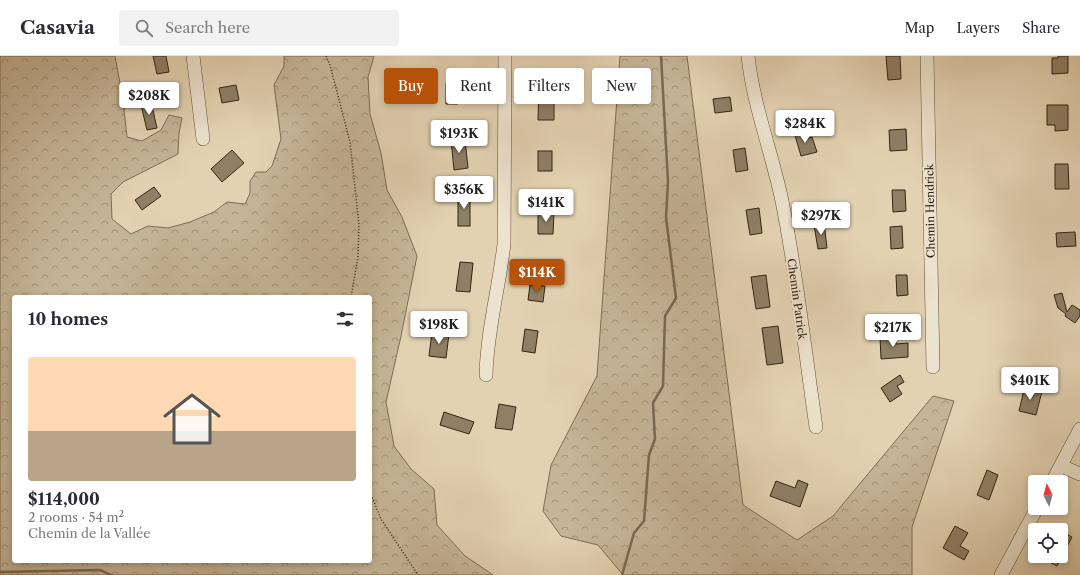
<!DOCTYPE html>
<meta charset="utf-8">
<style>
:root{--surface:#fff;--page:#f2f2f3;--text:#2b2b33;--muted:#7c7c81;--line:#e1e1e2;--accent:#b45309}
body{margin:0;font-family:"Libre Caslon Text",serif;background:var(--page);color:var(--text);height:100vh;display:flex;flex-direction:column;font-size:15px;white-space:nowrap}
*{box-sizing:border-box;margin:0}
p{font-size:13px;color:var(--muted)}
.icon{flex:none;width:22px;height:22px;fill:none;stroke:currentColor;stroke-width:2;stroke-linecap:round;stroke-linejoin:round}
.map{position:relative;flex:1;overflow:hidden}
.sheet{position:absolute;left:12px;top:239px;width:360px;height:268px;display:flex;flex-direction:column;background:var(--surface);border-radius:4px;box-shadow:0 2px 6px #0003}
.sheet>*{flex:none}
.banner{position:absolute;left:384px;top:12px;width:380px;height:36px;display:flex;gap:8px}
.needle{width:26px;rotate:354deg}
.fabs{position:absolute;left:1028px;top:419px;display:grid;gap:8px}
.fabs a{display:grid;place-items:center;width:40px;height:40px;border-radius:4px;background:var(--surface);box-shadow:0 2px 6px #0003;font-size:20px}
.price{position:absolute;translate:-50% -34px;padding:0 9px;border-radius:4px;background:#fff;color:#222;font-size:13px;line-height:26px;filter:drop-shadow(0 1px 2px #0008)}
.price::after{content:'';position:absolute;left:50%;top:24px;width:12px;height:9px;margin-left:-6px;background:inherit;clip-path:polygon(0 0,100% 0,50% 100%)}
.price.active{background:var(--accent);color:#fff}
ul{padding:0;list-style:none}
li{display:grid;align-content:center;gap:8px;height:212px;padding:0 16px}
li span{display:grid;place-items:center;height:124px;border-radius:4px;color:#555}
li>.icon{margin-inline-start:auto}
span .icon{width:72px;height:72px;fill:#fffc;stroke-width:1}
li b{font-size:17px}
h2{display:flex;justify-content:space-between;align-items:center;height:48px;padding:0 16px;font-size:17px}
.tag{padding:0 14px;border-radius:4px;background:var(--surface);box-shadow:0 2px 6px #0003;font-size:14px;line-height:36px}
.tag.active{background:var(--accent);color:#fff}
header{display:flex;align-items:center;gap:24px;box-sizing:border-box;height:56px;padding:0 20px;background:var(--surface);border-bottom:1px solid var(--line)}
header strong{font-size:19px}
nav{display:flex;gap:22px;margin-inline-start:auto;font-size:14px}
.search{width:280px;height:36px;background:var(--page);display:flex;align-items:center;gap:10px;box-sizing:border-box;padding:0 14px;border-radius:4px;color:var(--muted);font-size:15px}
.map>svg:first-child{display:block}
.forest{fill:url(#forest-crowns);stroke:#7c6d54;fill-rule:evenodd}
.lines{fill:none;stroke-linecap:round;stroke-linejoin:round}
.stream{stroke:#796952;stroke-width:2.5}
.building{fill:#8f7f65;stroke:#332512}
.minor-casing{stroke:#5f503a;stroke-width:14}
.path{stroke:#332512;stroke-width:1.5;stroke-dasharray:1 2;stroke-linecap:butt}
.minor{stroke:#ede2cd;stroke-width:13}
.labels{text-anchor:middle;stroke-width:4;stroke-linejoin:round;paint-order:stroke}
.street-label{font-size:11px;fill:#332512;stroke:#ede2cd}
</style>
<header>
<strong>Casavia</strong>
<div class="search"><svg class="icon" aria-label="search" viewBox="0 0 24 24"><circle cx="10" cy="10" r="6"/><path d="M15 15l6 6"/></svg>Search here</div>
<nav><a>Map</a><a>Layers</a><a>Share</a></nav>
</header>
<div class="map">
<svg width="1080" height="519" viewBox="0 0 1080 519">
<defs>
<pattern id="forest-crowns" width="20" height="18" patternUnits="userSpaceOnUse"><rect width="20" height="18" fill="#c5b597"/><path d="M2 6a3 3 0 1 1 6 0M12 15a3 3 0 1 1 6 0" fill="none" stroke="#a1937a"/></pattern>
</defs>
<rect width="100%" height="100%" fill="#e3d2b2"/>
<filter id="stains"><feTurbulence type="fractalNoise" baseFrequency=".005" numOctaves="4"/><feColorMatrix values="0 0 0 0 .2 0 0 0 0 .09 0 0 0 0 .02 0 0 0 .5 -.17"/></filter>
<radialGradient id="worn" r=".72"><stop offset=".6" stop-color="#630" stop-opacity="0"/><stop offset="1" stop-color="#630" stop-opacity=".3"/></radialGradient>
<g class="forest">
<path d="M0 0H115L123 44 127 81 142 85 161 74 169 59 182 62 179 77 178 98 123 126 111 138 112 163 131 178 148 170 168 172 190 166 214 156 227 146 245 148 250 137V125L256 116H266L272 110 281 83 274 29 284 10V0H374L368 21 370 58 381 97 387 134 402 161 417 200 401 280 386 346 394 390 411 413 434 433 437 469 465 500 493 519H0ZM14 241H370V505H14Z"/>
<path d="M620 0H687L743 449 797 484 833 460 933 340 954 345 912 471V519H623L598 489 561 480 543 455 551 409 597 320Z"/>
</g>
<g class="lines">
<g class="stream">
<path d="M0 516 100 514 111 519"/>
<path d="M622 519 634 477 644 465 649 399 655 383 653 347 663 330 665 260 676 242 666 161 668 126 661 0"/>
</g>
</g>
<g class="building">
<path d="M153 0H166L169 16 157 18Z"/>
<path d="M886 0H900L901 23 888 24Z"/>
<path d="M1058 0H1068V17L1052 18V2H1058Z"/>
<path d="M446 27H461V41H458V48H446Z"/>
<path d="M236 29 239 44 222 47 219 32Z"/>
<path d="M539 31H554V64H538Z"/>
<path d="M730 41 732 55 715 57 713 43Z"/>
<path d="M151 46 157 72 147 74 141 49Z"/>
<path d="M1047 49H1068V74L1055 75V69H1047Z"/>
<path d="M906 73 907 94 890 95 889 74Z"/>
<path d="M803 74 806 83 812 81 817 96 801 100 794 76Z"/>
<path d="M465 83 468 112 454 114 451 84Z"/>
<path d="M745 92 748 114 736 116 733 94Z"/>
<path d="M232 94 244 107 222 126 211 113Z"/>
<rect x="538" y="95" width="14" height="20"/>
<path d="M1055 108H1068L1069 133H1055Z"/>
<path d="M154 131 161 140 142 154 135 144Z"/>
<path d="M892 134H905L906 155 893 156Z"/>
<rect x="458" y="139" width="12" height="31"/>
<path d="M759 152 762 177 750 179 746 154Z"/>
<path d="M538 156H554L553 178H538Z"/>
<path d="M824 167 827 192 818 193 814 169Z"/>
<path d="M902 170 903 192 891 193 890 171Z"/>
<path d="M1075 176 1076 190 1057 191 1056 177Z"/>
<path d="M460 206 473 207 470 236 456 235Z"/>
<path d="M766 219 770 251 756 253 751 221Z"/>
<path d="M896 219H907L908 239 897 240Z"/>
<path d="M530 229 545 230 543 246 528 244Z"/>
<path d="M1062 237 1067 256 1072 249 1080 254V260L1075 267 1065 260 1066 258 1058 252 1054 239Z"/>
<path d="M778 270 783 307 767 309 762 272Z"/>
<path d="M525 273 538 275 535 297 522 295Z"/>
<path d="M432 276 449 278 446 302 429 300Z"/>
<path d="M896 280V288L908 287V301L881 303 880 281Z"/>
<path d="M900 319 904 326 897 330 902 338 890 346 881 332Z"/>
<path d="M1025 330 1042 335 1036 359 1019 355Z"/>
<path d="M499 348 516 351 512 374 495 372Z"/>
<path d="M444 356 474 366 469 378 440 369Z"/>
<path d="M987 414 998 419 989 444 977 439Z"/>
<path d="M798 424 808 428 800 451 770 440 776 425 795 432Z"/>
<path d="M955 470 968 477 960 490 969 495 964 504 943 492Z"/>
<path d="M1061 475 1072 481 1057 510 1038 500H1061Z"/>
</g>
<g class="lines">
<defs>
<g id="minor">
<path d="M193 0 203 83"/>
<path d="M748 0C753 48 772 97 782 145 797 219 805 296 816 371"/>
<path d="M927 0 933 311"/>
<path d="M486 319C487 275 499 232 504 188L505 0"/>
<path d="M1061 410 1080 418"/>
<path d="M1052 426 1080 373"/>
<path d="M1001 519 1037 452"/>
</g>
</defs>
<use href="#minor" class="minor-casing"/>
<g class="path">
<path d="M326 0 330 9 350 86 359 169 358 201 351 241"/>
<path d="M370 436 381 463 418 519"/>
</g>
<use href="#minor" class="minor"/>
</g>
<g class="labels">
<g class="street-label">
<text transform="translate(930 155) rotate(-91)" y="4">Chemin Hendrick</text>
<text transform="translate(797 243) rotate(82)" y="4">Chemin Patrick</text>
</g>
</g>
<rect width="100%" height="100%" filter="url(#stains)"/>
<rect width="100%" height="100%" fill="url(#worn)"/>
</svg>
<div class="fabs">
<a><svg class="needle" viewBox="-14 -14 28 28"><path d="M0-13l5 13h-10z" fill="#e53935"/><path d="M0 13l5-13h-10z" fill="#7c7c81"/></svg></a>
<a><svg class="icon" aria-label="locate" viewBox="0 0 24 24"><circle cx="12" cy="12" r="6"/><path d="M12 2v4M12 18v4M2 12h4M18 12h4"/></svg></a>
</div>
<b class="price" style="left:149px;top:60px">$208K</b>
<b class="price" style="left:805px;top:88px">$284K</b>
<b class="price" style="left:459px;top:98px">$193K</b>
<b class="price" style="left:464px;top:154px">$356K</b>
<b class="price" style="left:546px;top:167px">$141K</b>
<b class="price" style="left:821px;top:180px">$297K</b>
<b class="price active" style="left:537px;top:237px">$114K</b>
<b class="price" style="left:439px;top:289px">$198K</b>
<b class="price" style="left:893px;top:292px">$217K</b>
<b class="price" style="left:1030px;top:345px">$401K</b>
<div class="banner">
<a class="tag active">Buy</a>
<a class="tag">Rent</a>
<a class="tag">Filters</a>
<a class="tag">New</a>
</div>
<section class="sheet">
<h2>10 homes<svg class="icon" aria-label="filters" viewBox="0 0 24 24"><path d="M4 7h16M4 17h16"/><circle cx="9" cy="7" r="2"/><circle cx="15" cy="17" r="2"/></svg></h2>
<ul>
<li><span style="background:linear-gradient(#ffd9b3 60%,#b9a48a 0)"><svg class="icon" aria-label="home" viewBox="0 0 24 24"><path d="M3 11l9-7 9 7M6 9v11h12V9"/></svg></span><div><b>$114,000</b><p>2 rooms · 54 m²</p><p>Chemin de la Vallée</p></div></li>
</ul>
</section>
</div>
